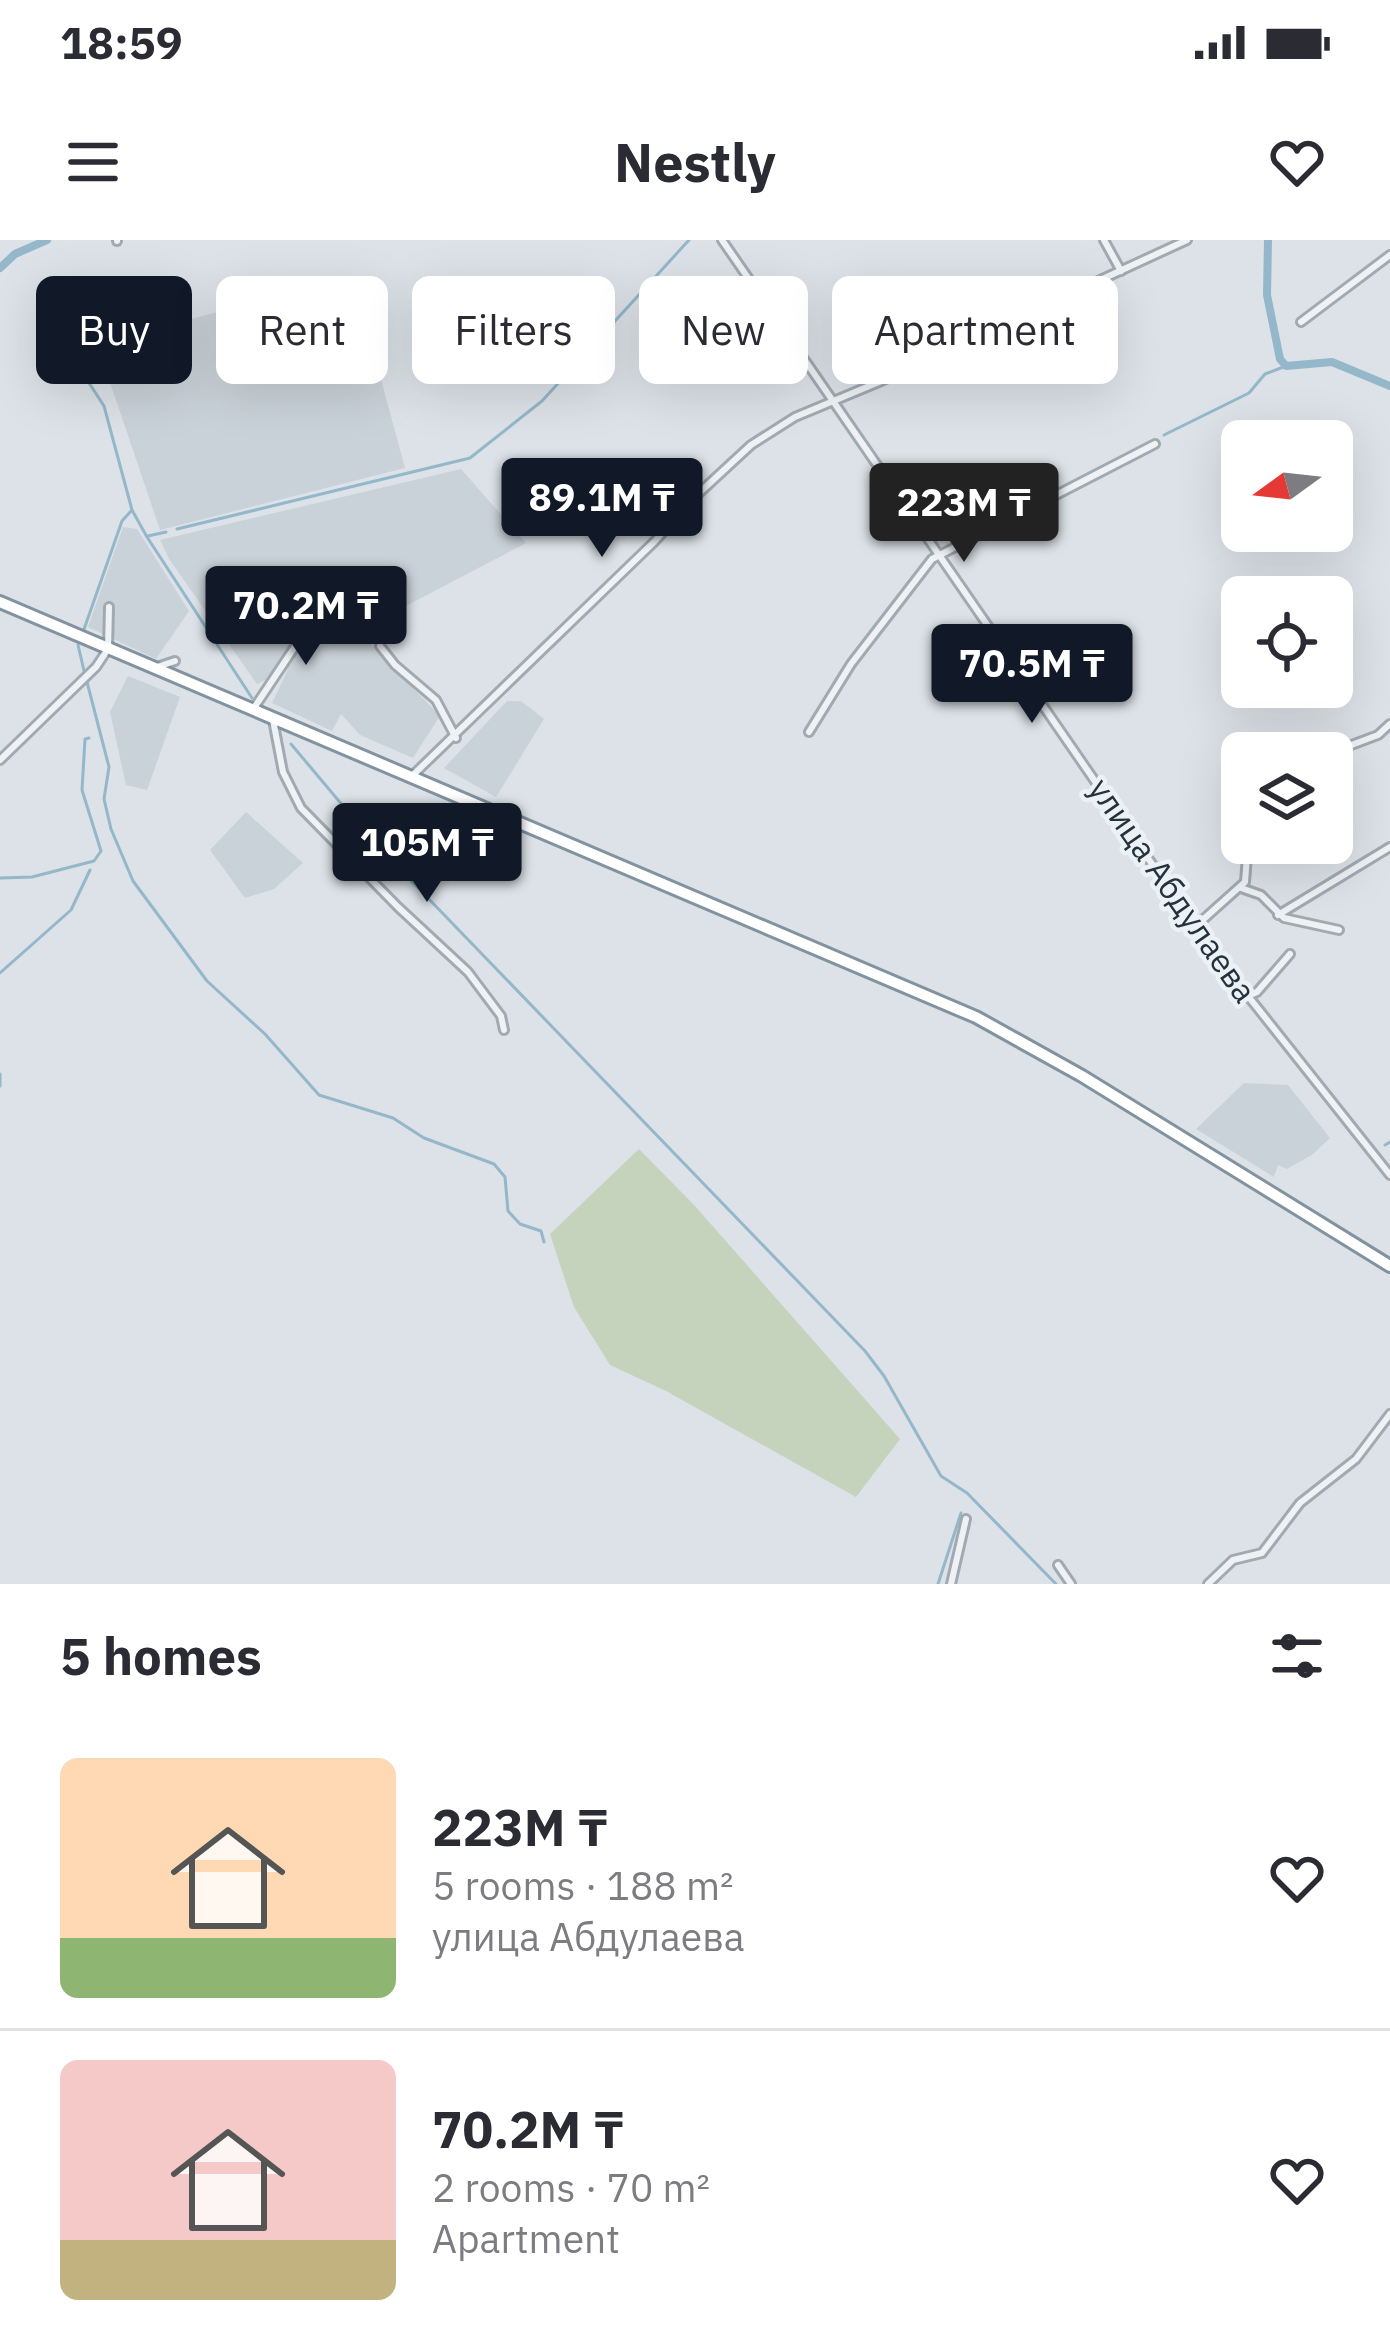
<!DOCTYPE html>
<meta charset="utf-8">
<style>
:root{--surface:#fff;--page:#f7f7f7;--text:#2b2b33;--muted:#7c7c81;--line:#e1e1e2;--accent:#111827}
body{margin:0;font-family:"IBM Plex Sans",sans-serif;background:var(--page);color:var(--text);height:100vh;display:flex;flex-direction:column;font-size:45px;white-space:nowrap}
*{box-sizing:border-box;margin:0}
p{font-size:39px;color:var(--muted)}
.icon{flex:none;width:66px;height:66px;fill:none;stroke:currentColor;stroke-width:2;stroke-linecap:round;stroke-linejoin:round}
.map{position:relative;height:1344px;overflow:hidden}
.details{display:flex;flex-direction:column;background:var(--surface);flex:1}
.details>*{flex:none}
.guide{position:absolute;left:36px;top:36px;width:1320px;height:108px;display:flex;gap:24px}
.needle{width:78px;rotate:255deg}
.tools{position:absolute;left:1221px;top:180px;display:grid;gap:24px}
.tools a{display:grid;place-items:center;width:132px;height:132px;border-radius:18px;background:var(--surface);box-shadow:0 12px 48px #0002;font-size:60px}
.price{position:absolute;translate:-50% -102px;padding:0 27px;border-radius:12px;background:var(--accent);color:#fff;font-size:39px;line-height:78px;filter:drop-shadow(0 3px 6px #0008)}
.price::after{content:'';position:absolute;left:50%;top:72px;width:36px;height:27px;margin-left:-18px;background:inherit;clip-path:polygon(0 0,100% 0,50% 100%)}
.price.current{background:#222;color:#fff}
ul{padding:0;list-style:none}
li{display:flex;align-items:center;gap:36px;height:300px;padding:0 60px}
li+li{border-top:3px solid var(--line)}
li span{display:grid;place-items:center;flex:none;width:336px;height:240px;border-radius:18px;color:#555}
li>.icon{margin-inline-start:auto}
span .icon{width:144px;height:144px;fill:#fffc;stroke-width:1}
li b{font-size:51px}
h2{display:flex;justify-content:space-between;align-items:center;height:144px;padding:0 60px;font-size:51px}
.chip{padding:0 42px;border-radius:18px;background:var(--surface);box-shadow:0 12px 48px #0002;font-size:42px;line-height:108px}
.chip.current{background:var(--accent);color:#fff}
.status{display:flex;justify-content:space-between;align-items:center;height:84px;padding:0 60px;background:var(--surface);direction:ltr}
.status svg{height:33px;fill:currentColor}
header{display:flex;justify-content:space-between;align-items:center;height:156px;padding:0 60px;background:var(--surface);font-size:54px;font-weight:700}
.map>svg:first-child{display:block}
.built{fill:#cad2d9}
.green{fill:#c5d2bc}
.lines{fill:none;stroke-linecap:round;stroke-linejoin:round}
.stream{stroke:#94b7ca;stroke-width:3}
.canal{stroke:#94b7ca;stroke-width:8}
.street-casing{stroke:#a1aab1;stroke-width:12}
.highway-casing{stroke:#82929e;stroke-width:16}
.street{stroke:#eff2f5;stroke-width:6}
.highway{stroke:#fff;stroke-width:10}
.labels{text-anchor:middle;stroke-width:9;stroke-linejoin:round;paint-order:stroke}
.street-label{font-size:33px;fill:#25323e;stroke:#ebf1f5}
</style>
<div class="status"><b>18:59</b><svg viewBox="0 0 49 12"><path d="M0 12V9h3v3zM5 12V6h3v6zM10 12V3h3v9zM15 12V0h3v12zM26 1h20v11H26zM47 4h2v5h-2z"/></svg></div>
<header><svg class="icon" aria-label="menu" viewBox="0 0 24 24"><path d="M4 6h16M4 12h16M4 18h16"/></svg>Nestly<svg class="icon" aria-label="heart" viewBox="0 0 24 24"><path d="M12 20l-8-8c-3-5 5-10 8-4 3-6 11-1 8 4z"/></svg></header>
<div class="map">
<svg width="1390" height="1344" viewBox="0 0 1390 1344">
<rect width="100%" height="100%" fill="#dce2e7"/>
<g class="built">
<path d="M353 36 405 228 160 290 97 104Z"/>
<path d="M461 229 526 303 358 391 440 476 413 518 360 495 341 474 332 491 272 463 288 429 257 444 169 319 160 300Z"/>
<path d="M123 287 137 289 189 371 156 419 88 387Z"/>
<path d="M128 436 180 457 147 550 126 545 110 472Z"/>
<path d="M507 461H521L544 479 496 557 444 528Z"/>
<path d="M246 572 303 623 274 649 245 658 210 610Z"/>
<path d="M1244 843 1288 845 1330 898 1313 914 1287 929 1278 925 1274 937 1196 889Z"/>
</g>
<path class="green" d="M639 909 695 966 900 1199 856 1257 666 1151 610 1125 574 1067 550 994Z"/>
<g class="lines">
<g class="stream">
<path d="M43 72 104 166 132 270 147 297 252 458"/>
<path d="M1164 195 1249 153 1265 134 1286 126"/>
<path d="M177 289 470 218 542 161 689 0"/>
<path d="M148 296 166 292"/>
<path d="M83 392 122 281 131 271"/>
<path d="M78 405 85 435"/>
<path d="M87 442 109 527 104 559 111 589 133 641 207 741 265 794 319 855 393 878 424 898 494 924 505 937 508 971 520 984 541 991 544 1002"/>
<path d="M291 504 370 598 865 1111 884 1136 941 1236 967 1253 1056 1344"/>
<path d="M0 638 32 637 94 621 101 611 82 550 85 499 89 498"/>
<path d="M0 733 71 670 90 630"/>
<path d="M0 834V846"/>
<path d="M1385 905 1390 902"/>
<path d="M938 1344 961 1273"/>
</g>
<g class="canal">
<path d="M1268 0 1267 55 1280 119 1286 126 1332 122 1390 146"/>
<path d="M0 28 15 14 47 0"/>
</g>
<defs>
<g id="street">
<path d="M722 0 1172 653 1248 756 1390 935"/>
<path d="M1104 0 1121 31"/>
<path d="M117 1V0"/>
<path d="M1301 82 1390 15"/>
<path d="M380 406 395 425 436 460 456 498"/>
<path d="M157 427 175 421"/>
<path d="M254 468 314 378"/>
<path d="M273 480 283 532 301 568 398 667 468 732 501 776 504 790"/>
<path d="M809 492 851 424 932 319 1155 204"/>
<path d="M1330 513 1378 495 1390 484"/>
<path d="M0 520 96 427 108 409 109 367"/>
<path d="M413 535 654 302 698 254 751 205 795 177 879 142 1187 0"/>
<path d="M1241 648 1261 655 1284 678 1339 690"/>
<path d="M1278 675 1390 607"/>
<path d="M1197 685 1245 642 1248 603"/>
<path d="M1248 756 1257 752 1290 714"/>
<path d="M1058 1325 1071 1344"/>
<path d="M951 1344 966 1279"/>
<path d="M1208 1344 1233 1320 1262 1313 1300 1263 1356 1219 1390 1174"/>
</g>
<path id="highway" d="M0 362 976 777 1082 836 1390 1026"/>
</defs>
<use href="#street" class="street-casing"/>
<use href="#highway" class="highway-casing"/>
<use href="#street" class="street"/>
<use href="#highway" class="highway"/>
</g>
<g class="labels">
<g class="street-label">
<text transform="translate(1173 650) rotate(55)" y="12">улица Абдулаева</text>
</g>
</g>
</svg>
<div class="tools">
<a><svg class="needle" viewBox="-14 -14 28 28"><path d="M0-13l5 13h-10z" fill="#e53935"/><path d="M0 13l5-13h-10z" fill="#7c7c81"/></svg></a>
<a><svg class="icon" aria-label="locate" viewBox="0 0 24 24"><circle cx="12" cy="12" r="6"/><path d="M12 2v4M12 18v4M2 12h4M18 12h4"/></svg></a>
<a><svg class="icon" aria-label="layers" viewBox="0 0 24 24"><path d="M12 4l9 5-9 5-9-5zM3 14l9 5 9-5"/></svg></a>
</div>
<b class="price" style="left:602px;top:320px">89.1M ₸</b>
<b class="price current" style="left:964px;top:325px">223M ₸</b>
<b class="price" style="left:306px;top:428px">70.2M ₸</b>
<b class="price" style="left:1032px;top:486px">70.5M ₸</b>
<b class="price" style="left:427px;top:665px">105M ₸</b>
<div class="guide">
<a class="chip current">Buy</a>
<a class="chip">Rent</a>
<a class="chip">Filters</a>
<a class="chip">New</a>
<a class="chip">Apartment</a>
</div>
</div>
<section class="details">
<h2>5 homes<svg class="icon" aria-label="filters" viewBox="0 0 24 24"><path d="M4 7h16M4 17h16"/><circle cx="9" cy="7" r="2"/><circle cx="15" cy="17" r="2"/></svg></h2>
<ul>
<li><span style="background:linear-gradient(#ffd9b3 75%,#8fb573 0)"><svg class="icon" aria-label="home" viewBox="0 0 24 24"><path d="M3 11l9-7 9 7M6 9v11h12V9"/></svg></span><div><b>223M ₸</b><p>5 rooms · 188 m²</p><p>улица Абдулаева</p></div><svg class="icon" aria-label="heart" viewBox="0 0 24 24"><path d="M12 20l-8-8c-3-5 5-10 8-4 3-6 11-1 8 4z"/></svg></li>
<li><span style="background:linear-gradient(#f6c9c9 75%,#c2b280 0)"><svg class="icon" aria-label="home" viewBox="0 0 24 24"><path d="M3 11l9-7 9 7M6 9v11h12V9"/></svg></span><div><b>70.2M ₸</b><p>2 rooms · 70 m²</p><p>Apartment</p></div><svg class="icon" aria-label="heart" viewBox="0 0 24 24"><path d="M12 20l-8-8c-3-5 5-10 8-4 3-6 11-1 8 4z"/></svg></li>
</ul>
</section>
